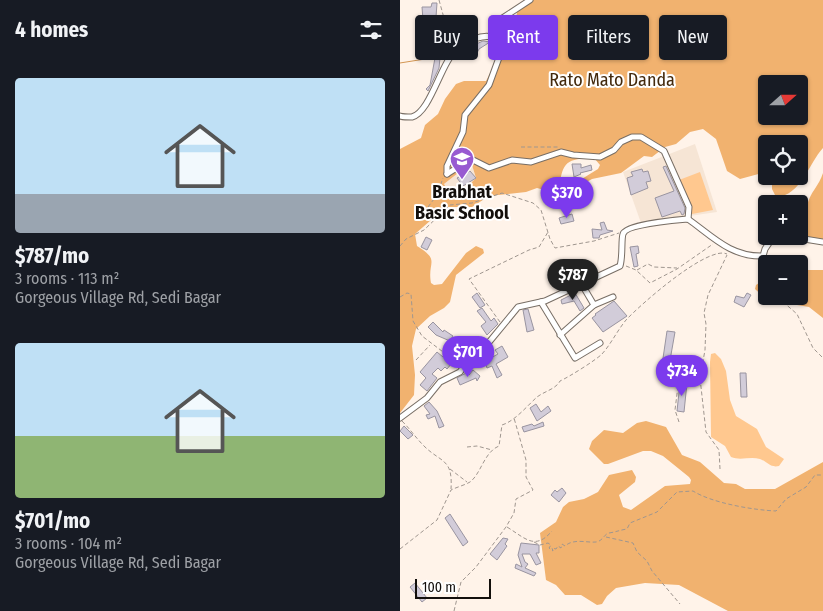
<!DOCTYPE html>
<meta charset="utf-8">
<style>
:root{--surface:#171b24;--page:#20242c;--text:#f1f3f6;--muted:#9ea1a6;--accent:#7c3aed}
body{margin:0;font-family:"Fira Sans Condensed",sans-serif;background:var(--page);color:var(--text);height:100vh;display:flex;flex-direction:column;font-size:19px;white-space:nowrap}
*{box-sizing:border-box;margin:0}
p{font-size:16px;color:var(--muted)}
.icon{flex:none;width:28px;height:28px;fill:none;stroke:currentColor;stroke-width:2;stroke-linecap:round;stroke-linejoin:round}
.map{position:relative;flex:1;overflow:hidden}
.side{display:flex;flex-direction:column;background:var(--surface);width:400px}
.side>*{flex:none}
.guide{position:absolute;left:15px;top:15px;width:332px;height:45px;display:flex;gap:10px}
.needle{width:32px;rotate:69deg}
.fabs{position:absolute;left:358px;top:75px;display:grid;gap:10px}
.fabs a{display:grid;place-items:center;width:50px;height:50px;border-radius:5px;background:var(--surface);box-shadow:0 1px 4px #0004;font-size:25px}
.scale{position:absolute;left:15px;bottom:12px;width:76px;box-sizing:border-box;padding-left:5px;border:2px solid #130f0c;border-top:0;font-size:14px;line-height:18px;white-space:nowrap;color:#130f0c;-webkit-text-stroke:4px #fff;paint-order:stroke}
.price{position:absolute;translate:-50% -42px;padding:0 11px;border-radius:18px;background:var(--accent);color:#fff;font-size:16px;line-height:32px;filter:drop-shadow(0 1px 2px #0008)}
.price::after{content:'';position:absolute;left:50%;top:30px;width:15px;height:11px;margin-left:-8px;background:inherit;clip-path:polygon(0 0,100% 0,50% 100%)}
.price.current{background:#222;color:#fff}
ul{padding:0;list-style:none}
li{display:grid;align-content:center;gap:10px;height:265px;padding:0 15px}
li span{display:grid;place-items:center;height:155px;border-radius:5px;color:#555}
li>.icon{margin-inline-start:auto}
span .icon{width:90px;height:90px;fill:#fffc;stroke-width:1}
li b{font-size:21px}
h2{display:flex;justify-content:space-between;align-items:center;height:60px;padding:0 15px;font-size:21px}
.pill{padding:0 18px;border-radius:5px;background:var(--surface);box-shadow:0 1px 4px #0004;font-size:18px;line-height:45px}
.pill.current{background:var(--accent);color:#fff}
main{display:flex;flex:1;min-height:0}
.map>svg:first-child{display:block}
.built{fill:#f6e5d5}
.green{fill:#ffc88f}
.forest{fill:#f1b26f;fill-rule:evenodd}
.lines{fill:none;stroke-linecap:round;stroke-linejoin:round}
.stream{stroke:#d39653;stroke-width:1}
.building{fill:#d2ccd9;stroke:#9994a0}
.minor-casing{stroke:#786e65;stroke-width:7}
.path{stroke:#9f968f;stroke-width:1;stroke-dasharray:4 2.5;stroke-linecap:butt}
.minor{stroke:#fff;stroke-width:5}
.labels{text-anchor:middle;stroke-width:4;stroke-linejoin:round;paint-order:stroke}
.park-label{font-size:18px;fill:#43290c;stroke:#fff}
.poi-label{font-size:18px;font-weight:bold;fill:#130f0c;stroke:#fff}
</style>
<main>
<section class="side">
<h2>4 homes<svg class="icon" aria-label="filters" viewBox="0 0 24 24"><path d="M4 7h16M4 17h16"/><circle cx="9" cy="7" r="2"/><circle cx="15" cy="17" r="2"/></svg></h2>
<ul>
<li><span style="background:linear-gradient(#bfe0f5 75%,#9aa5b1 0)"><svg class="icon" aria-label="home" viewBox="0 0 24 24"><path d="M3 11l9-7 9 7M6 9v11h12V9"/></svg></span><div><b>$787/mo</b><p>3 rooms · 113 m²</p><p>Gorgeous Village Rd, Sedi Bagar</p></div></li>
<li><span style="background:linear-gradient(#bfe0f5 60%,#8fb573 0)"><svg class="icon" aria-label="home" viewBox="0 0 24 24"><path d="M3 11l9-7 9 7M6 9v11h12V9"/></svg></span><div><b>$701/mo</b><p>3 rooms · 104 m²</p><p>Gorgeous Village Rd, Sedi Bagar</p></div></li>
</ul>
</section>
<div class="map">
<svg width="423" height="611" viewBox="0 0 423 611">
<rect width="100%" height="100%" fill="#fff3e9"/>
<g class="built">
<path d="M295 144 317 212 241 223 223 172Z"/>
<path d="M72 165 76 178 60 194 49 192 44 184 67 166Z"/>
</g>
<g class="green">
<path d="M300 172 313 210 292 214 279 180Z"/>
<path d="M315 353 321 359 326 371 330 400 336 416 357 429 366 447 384 459 379 466C370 468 368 462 360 459 350 456 341 461 331 457L325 446 311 437 310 362 311 354Z"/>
</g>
<g class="forest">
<path d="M133 0H423V148C409 163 401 196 376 197L372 189V176H399V144H366V172L340 179 327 171 316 139 303 129 290 132 276 144 265 147 252 157 244 156 221 173 192 179 174 189 172 185 198 169 200 165 194 158C166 159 163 161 159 188L152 192 137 188 126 192 89 196 72 207H46L15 234 17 246C41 261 27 261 31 283L34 285 42 284 66 253 76 246 83 249 84 253 56 275 50 302 44 308 30 316 16 329 12 346 15 375 14 395 0 413V149L21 138 25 125 38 114 45 99 56 84 64 81H86L100 54 143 33 146 25 140 19 116 20 117 12ZM366 84H399V116H366ZM72 165 76 178 60 194 49 192 44 184 67 166Z"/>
<path d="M423 173V242L414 244 400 235 399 210 407 206C410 192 419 186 423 173Z"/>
<path d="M399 270H423V318L409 307 367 300 355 289 356 285 366 278V296H399Z"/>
<path d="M246 421 266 427 282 455 300 462 324 483 336 484 345 489H375L423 462V611H328L279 585 245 583 216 588 207 596 202 604 197 605 181 595H165L156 585 146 580 140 533 156 522 163 507 169 502 184 499 198 492 209 475 232 470 236 477 235 482 219 495 223 507 231 510 265 486 290 484 291 480 289 477 263 456 251 451H243L208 464H204L189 449 192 441 204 430 223 433 237 423Z"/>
</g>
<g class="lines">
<path class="stream" d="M0 63 25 59 54 38"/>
</g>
<g class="building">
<path d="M32 3H37L36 17 27 16V20H23L22 7H31Z"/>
<path d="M83 41 90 42 79 49 76 55 65 49Z"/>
<path d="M35 58H40L39 68 28 91 26 89 30 85Z"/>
<path d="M172 164H181V168L191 165 192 170 180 173 181 174 174 177Z"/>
<path d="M266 166 285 208 284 214 282 215 280 211 262 217 255 198 274 191 263 167Z"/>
<path d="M242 169 243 172 248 171 251 181 246 182 248 188 231 195 227 178 233 176 231 172Z"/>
<path d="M70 171 76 178 63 186 57 178Z"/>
<path d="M172 214 174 221 161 224 159 218Z"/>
<path d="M204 222 207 230 213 231 200 235 199 238H193L192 229 202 230 200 223Z"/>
<path d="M26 237 32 240 27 250 21 247Z"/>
<path d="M238 246 239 253 236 254 238 266 234 267 230 247Z"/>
<path d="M77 293 85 305 80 308 72 297Z"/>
<path d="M175 293 184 308 180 311 174 301 162 304 161 300Z"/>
<path d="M347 293 351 295 344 307 334 302 336 296 344 298Z"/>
<path d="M214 301 227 316 203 332 192 318 196 315 195 314Z"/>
<path d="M82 308 91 321 94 318 98 324 87 335 81 326 86 322 77 311Z"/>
<path d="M128 309 134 330 127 332 123 310Z"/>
<path d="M33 322 43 332 44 330 53 336 50 341 36 335 28 327Z"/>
<path d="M267 331 275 332 269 366 262 365Z"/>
<path d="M50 346 65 357 61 362 56 358 47 369 45 367 41 371 38 368 32 374 37 378 27 391 20 385 26 378 20 372 37 352 43 357Z"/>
<path d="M102 346 108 357 96 364 102 375 97 378 92 366 87 368 82 355 87 353 89 359 98 354 95 350Z"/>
<path d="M282 359 288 360 287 374H281Z"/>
<path d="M73 370 80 376 77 381 76 378 60 385 57 378 68 372 69 375Z"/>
<path d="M340 373H346L347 397H341Z"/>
<path d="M280 383H287L284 412 277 411Z"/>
<path d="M29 402 37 411 44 426 39 428 35 416 28 419 26 415 30 414 24 406Z"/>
<path d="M136 404 141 412 148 406 151 411 137 421 130 408Z"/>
<path d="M143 422 144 426 124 432 122 427 132 424 134 426Z"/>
<path d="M4 426 13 435 8 439 0 431Z"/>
<path d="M162 488 166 493 159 502 151 495 155 490 157 492Z"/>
<path d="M50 514 68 542 63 546 45 518Z"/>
<path d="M103 538 108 539 105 544 107 546 97 560 90 554Z"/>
<path d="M121 543 139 545V553H136L141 563 136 565 130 554H122L125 562 128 564 125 568 136 573 134 576 115 568 116 564 122 567 118 555Z"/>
<path d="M15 583 27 598 22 602 10 587Z"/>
</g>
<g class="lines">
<defs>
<g id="minor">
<path d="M0 116C3 117 8 117 12 117 31 112 41 61 58 48 68 41 85 32 97 39 102 42 105 46 111 46 120 46 139 34 142 27L138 23H101V19L130 0"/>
<path d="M47 174 71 159 89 168 112 160 131 162 161 152 173 155 200 157 214 150 221 142 232 137H241L264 151 289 207 288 219"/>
<path d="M47 174V166L63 132 65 115 89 85 104 44"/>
<path d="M181 283 194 305"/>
<path d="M141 302 175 358 200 343"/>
<path d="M160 335 194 305 213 297"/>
<path d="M0 418 27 398 40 382 60 372 72 355 90 341 118 307 145 301 220 266C223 256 221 240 223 234 226 224 278 220 288 219 313 237 331 257 363 256L365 249 373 237H392L423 242"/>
</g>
</defs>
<use href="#minor" class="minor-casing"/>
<g class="path">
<path d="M39 0 52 47"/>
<path d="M121 147H159"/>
<path d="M28 207 37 195 43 178"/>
<path d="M0 246 6 239 24 230 50 205 72 203 102 193 133 203 141 210 150 239 155 248 194 241 219 233"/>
<path d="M368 258 378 264"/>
<path d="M226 266 236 270 250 283 277 269 313 244"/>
<path d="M237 270 248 264 254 267 277 268"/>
<path d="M384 296 382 301 397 314 413 348 423 358"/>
<path d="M0 297 7 293 11 294 13 321 22 336 59 364"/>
<path d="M100 322 69 279 129 250 139 247 148 232"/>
<path d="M16 360 30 345"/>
<path d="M2 421C10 429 16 438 24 446 41 463 53 458 51 489"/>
<path d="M279 422 275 410 279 378 287 379 292 368 300 386"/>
<path d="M67 447 77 446 92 450"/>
<path d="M50 469 67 482"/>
<path d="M320 469 319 450 306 432 300 378 305 350 306 324 304 313 308 295 327 255"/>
<path d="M107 527C125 538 135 551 152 531"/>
<path d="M206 537 233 543 237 552 247 561 252 571 280 604"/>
<path d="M134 542 140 545 148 543 151 545 149 548 153 551 152 548 156 549 158 546 161 548 162 544 165 546C174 538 187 543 196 542 203 541 204 534 209 533 216 532 220 530 227 529L230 523 257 512 277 492 293 491C312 503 353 510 376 511L386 499 406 487 415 475H423"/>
<path d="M0 549 37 520 51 490C57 487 65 485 70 482 81 474 84 452 99 446L102 425C115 421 127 406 137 397 145 391 156 389 160 381 169 377 196 360 202 354 211 344 217 331 226 320 241 304 308 245 327 254"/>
<path d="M54 611 61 582 76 567 106 527 114 513 116 499 133 490 126 477V460L114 418"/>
</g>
<use href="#minor" class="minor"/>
</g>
<defs>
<symbol id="school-pin" viewBox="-11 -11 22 30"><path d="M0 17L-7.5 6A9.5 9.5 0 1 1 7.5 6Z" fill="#985ad1" stroke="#fff"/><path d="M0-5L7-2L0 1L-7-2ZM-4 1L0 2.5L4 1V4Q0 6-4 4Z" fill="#fff"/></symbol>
</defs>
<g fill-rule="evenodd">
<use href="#school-pin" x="48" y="145" width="28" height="38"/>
</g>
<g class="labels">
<g class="park-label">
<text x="212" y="86">Rato Mato Danda</text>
</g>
<g class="poi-label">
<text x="62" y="198">Brabhat<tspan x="62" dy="21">Basic School</tspan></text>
</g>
</g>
</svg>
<div class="fabs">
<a><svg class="needle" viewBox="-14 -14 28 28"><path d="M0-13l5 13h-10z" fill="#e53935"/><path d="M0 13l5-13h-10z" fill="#9ea1a6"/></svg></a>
<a><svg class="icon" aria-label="locate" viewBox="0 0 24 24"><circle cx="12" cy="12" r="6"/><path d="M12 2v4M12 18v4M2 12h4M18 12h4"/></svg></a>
<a>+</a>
<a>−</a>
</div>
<div class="scale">100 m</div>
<b class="price" style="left:167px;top:219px">$370</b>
<b class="price current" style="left:173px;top:301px">$787</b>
<b class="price" style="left:68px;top:378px">$701</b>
<b class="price" style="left:282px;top:397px">$734</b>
<div class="guide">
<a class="pill">Buy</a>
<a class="pill current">Rent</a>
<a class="pill">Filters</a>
<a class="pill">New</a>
</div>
</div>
</main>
